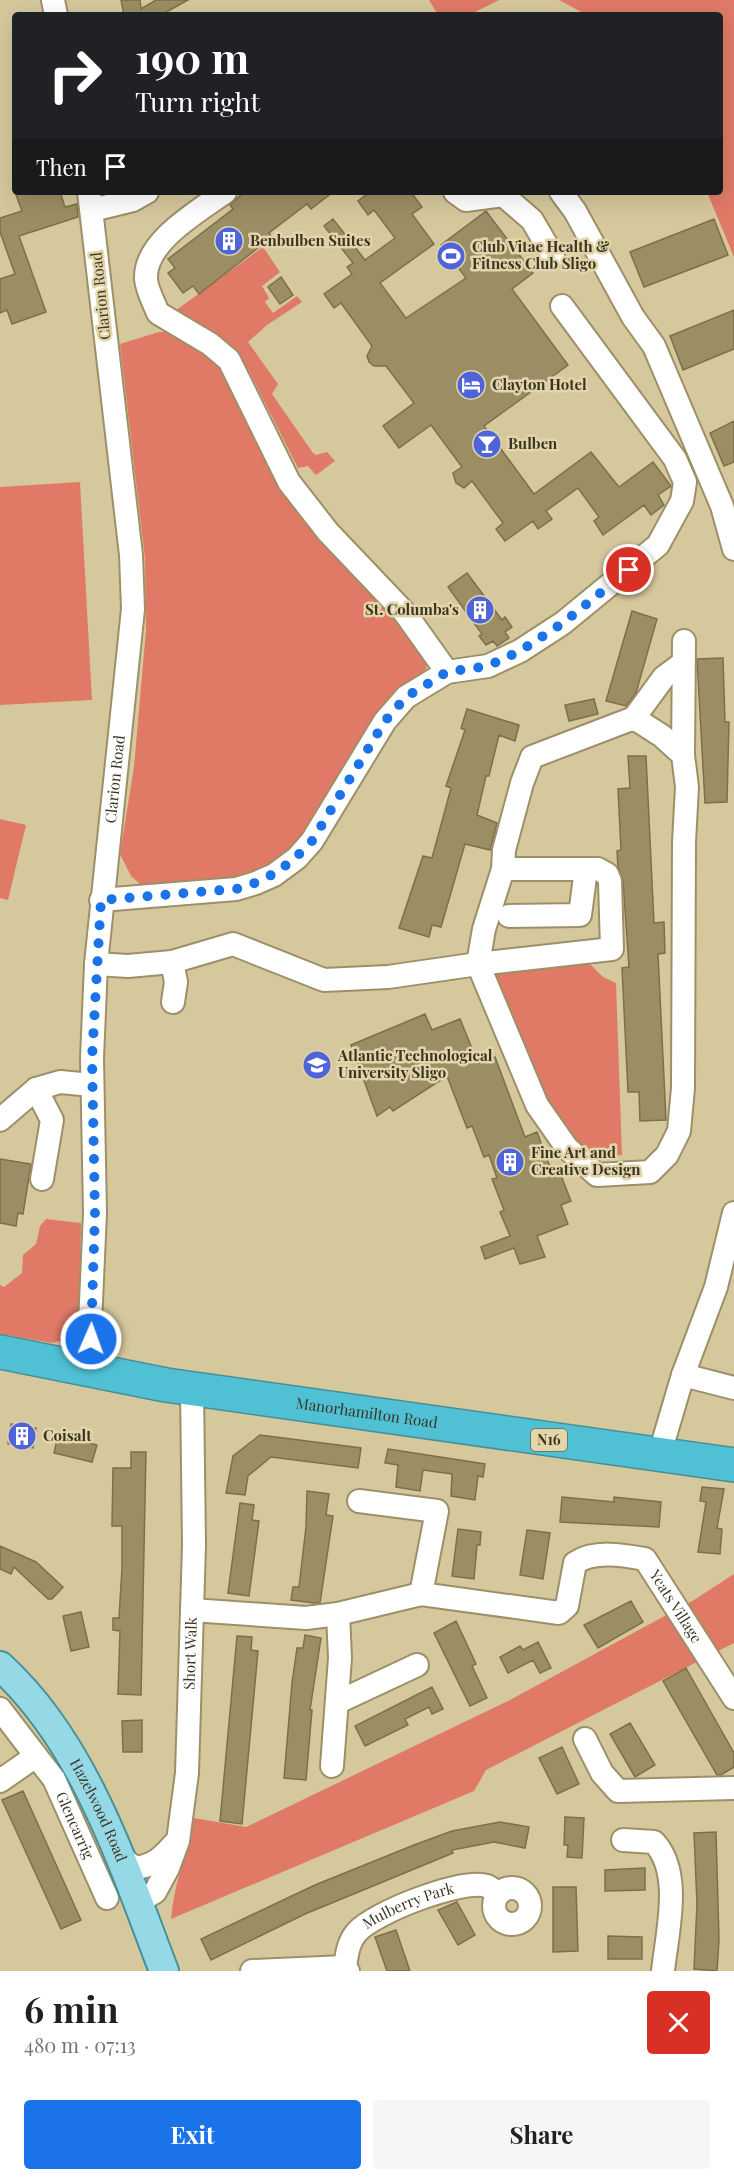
<!DOCTYPE html>
<html lang="en">
<head>
<meta charset="utf-8">
<style>
	body { margin:0; font-family:"Playfair Display",serif; background:#f6f6f6; color:#202124; height:100vh; display:flex; flex-direction:column; font-size:22px; white-space:nowrap }
	* { box-sizing:border-box; margin:0 }
	p { font-size:20px; color:#757577 }
	.icon { flex:none; width:33px; height:33px; fill:none; stroke:currentColor; stroke-width:2; stroke-linecap:round; stroke-linejoin:round }
	.map { position:relative; height:1971px; overflow:hidden }
	.drawer { display:flex; flex-direction:column; background:#fff; flex:1 }
	.drawer>* { flex:none }
	.guide { position:absolute; left:12px; top:12px; width:711px; height:183px; border-radius:6px; box-shadow:0 6px 24px #0002; background:#202124; color:#fff; overflow:hidden }
	.pin { position:absolute; display:grid; place-items:center; width:51px; height:51px; color:#fff; margin:-26px; border:3px solid #fff; border-radius:50%; box-shadow:0 2px 6px #0007 }
	.me { position:absolute; width:66px; margin:-33px; rotate:2deg; stroke-linejoin:round; filter:drop-shadow(0 0 4px #0008) }
	.turn { display:flex; align-items:center; gap:21px; height:126px; padding:0 24px; font-size:27px }
	.turn .icon { width:78px; height:78px; stroke-width:2.5 }
	.turn b { display:block; font-size:42px; line-height:51px }
	.then { display:flex; align-items:center; height:57px; padding:0 24px; background:#0003; gap:12px; font-size:22px }
	.round { display:grid; place-items:center; flex:none; width:63px; height:63px; border-radius:6px; background:#f6f6f6 }
	.overview { display:flex; align-items:center; justify-content:space-between; height:102px; padding:0 24px }
	h1 { font-size:36px; font-weight:700; line-height:45px }
	.primary-button { display:flex; gap:12px; margin-top:auto; padding:12px 24px }
	.primary-button a { flex:1; height:69px; border-radius:6px; background:#1a73e8; color:#fff; font-size:24px; font-weight:700; line-height:69px; text-align:center }
	.primary-button a+a { background:#f6f6f6; color:#202124 }
	.map>svg:first-child { display:block }
	.green { fill:#e07a67 }
	.building { fill:#9b8e65; stroke:#7d7049; stroke-width:1.5 }
	.lines { fill:none; stroke-linecap:round; stroke-linejoin:round }
	.minor-casing { stroke:#9d8f67; stroke-width:26 }
	.major-casing { stroke:#488f97; stroke-width:32 }
	.highway-casing { stroke:#488f97; stroke-width:36 }
	.minor { stroke:#fff; stroke-width:22 }
	.major { stroke:#96d9e6; stroke-width:28 }
	.highway { stroke:#50c0d5; stroke-width:33 }
	.route { stroke:#1a73e8; stroke-width:10; stroke-dasharray:0 18 }
	.labels { text-anchor:middle; stroke-width:5; stroke-linejoin:round; paint-order:stroke }
	.shield { fill:#e3d5aa; stroke:#6d644c; stroke-width:1.5 }
	.shield-label { font-size:14px; font-weight:bold; fill:#3a3423 }
	.poi-label { font-size:15px; font-weight:bold; fill:#3a3423; stroke:#e3d5aa; text-anchor:start }
	.street-label { font-size:15px; fill:#3a3423; stroke:#e3d5aa }
</style>
</head>
<body>
<div class="map">
<svg width="734" height="1971" viewBox="0 0 734 1971">
	<rect width="100%" height="100%" fill="#d6c89d"/>
	<!-- green -->
	<path class="green" d="M429,0h70l-30,15h-31z
		M559,0h175v257l-27,-65h13v-177h-133z
		M263,247l17,25 -18,14 7,12 -4,4 8,11 24,-17 5,6 -35,23 -19,17 30,42 -6,10 41,59 3,2 11,-3 8,9 -19,14 -8,-9 -10,2 -50,-99 -13,-19 -13,-11 -47,-28z
		M159,332h9l45,25 214,306 -1,6 -13,13 -124,170 -34,19 -31,8 -83,6 -10,-9 -11,-22 14,-87 12,-137 -1,-71 -25,-215z
		M80,482l12,218 -92,5v-218z
		M0,819l26,6 -18,75 -8,-2z
		M584,958l19,19 13,6 6,172 -26,2 -28,-15 -28,-45 -50,-126z
		M46,1219l35,4 -2,88 -2,15 -5,8 -8,6 -12,3 -52,-9v-49l4,2 18,-14 1,-18 13,-11 4,-18z
		M734,1574v69l-248,127 -12,21 -303,128c3,-34 15,-67 23,-101l52,9 264,-127 184,-100z"/>
	<!-- building -->
	<path class="building" d="M121,0h19l1,9 15,-9h32l-27,15h-37z
		M15,192h45l5,15 12,-3 1,13 -59,19 27,76 -34,12 -5,-14 -7,3v-34l15,-5 -15,-42v-14l22,-7z
		M244,192h89l-22,17 -4,-5 -38,29 3,4 -73,57 -6,-8 -10,7 -15,-20 7,-5 -7,-9 65,-50 -3,-4z
		M370,192h41l11,15 -10,7 22,30 -54,39 26,35 60,-40 -25,-33 45,-34 47,62 -21,16 56,76 -84,61 50,68 57,-42 28,35 34,-25 18,24 -13,9 6,10 -13,10 -7,-10 -41,30 -9,-14 5,-4 -21,-29 -32,23 6,8 -14,10 -5,-8 -28,20 -9,-12 7,-6 -31,-42 -8,7 -8,-5 -3,-10 9,-6 -31,-42 -32,23 -16,-22 31,-23 -28,-37h-12l-5,-4 -2,-6 5,-10 -31,-43 -7,5 -10,-14 28,-20 -5,-7 6,-4 -29,-37 9,-7 32,41 30,-22 -21,-28 -6,5 -10,-14z
		M714,219l14,36 -84,32 -14,-35z
		M281,277l12,18 -13,9 -12,-17z
		M734,310v39l-51,21 -13,-34z
		M734,421v41l-10,4 -14,-33z
		M467,573l35,47 3,-3 7,10 -7,5 4,6 -12,8 -4,-5 -7,4 -7,-9 3,-2 -34,-47z
		M632,611l25,8 -21,74 -10,13 -20,-5z
		M723,658l2,64h4l-2,80 -22,1 -8,-144z
		M594,699l4,15 -29,7 -4,-16z
		M467,709l52,16 -4,16 -16,-6 -10,41h-3l-9,39 20,8 -7,27 -25,-6 -24,83 -9,-2 -3,12 -30,-9 24,-72 9,2 19,-70 -5,-2 19,-56 -4,-2z
		M628,756h18l8,167 10,-1 1,31 -7,1 8,166 -26,1 -1,-29h-11l-6,-124 7,-1 -6,-86 -5,-14 -1,-16 4,-1 -3,-61 12,-1z
		M425,1014l7,16 28,-11 18,44 17,-6 30,80 12,-5 16,43 7,-2 11,28 -10,4 7,19 -31,12 8,21 -25,7 -6,-16 -29,11 -4,-12 29,-11 -10,-24 4,-2 -12,-31 5,-1 -8,-23 -5,2 -12,-31 -5,2 -20,-52 -54,35 -3,-4 -13,9 -26,-71z
		M0,1159l31,5 -8,50 -5,-1 -2,13 -16,-3z
		M11,1424l25,4 -3,20 -25,-4z
		M58,1435l39,10 -5,17 -38,-9z
		M260,1435l101,13 -3,20 -87,-11 -23,19 -3,19 -19,-2 7,-37z
		M388,1449l97,15 -2,13 -5,-1 -3,24 -24,-4 1,-22 -29,-4 -3,21 -24,-4 2,-22 -13,-2z
		M131,1452h15l-5,243 -23,-1 2,-63 -7,-1v-12h6l3,-50v-42h-10l1,-58h18z
		M702,1487l22,2 -7,39 5,1 -2,25 -22,-2 8,-50 -6,-1z
		M307,1491l22,3 -3,21 7,1 -13,87h-6l-23,-3 2,-13h6l7,-60z
		M562,1497l52,5v-5l47,5 -2,25 -99,-5z
		M240,1503l14,2 -2,15 7,1 -10,75 -21,-3z
		M458,1529l23,3 -1,13h-3l-3,34 -22,-3z
		M527,1530l23,3 -7,46 -23,-4z
		M0,1546l36,16 27,25 -11,12h-4l-34,-32 -3,7 -11,-5z
		M631,1601l12,21 -45,26 -14,-23z
		M81,1612l8,35 -18,4 -8,-35z
		M456,1621l20,43 -4,2 15,32 -17,8 -36,-73z
		M305,1635l16,3 -11,72h2l-6,70 -22,-2 8,-95 5,-35h6z
		M237,1636l15,1 -1,13 7,1 -16,173 -22,-3z
		M538,1642l13,26 -11,5 -7,-13 -25,13 -8,-16 20,-11 3,4z
		M686,1668l48,85v14l-13,8h-4l-54,-94z
		M432,1687l11,22 -11,5 -3,-7 -24,12 3,6 -43,21 -10,-20z
		M142,1720v32h-19l-1,-31z
		M630,1723l25,42 -20,12 -25,-43z
		M562,1747l17,37 -22,10 -18,-36z
		M23,1791l58,129 -20,9 -59,-129z
		M565,1817l19,1 -2,40 -15,-1 1,-12h-4z
		M500,1822l29,5 -4,21 -31,-6 -42,8 1,3 -148,61 -94,46 -10,-21 114,-54 99,-40 38,-14z
		M716,1832l3,107 -2,32 -23,-2 3,-65 -3,-71z
		M645,1868v22l-40,1v-21z
		M553,1887h23l2,64 -25,1z
		M457,1902l18,33 -17,10 -20,-35z
		M396,1930l14,41h-23l-12,-34z
		M608,1936l34,1v22h-34z"/>
	<g class="lines">
		<!-- minor casing -->
		<g class="minor-casing">
			<g id="minor">
				<path d="M53,0l3,15"/>
				<path d="M225,192c-26,19 -80,49 -79,86 0,10 8,25 12,35l52,31 19,16 60,122 39,50 77,81 42,59"/>
				<path d="M455,192l11,8 37,-5 29,25 21,36"/>
				<path d="M561,192l14,19 58,106 21,29 68,160 12,43"/>
				<path d="M92,210l41,-10 14,-8"/>
				<path d="M634,718l30,-41 19,-14"/>
				<path d="M683,755l1,-114"/>
				<path d="M101,900l135,-11 20,-6 18,-8 23,-17 15,-17 73,-120 21,-24 41,-25 41,-6 32,-15 43,-28 95,-78 24,-44 3,-19 -10,-23 -113,-153"/>
				<path d="M509,916l71,-1 6,-46"/>
				<path d="M172,962l4,20 -3,20"/>
				<path d="M96,964l32,2 44,-4 61,-18 91,36 64,-3 90,-13 59,141 30,43 30,27 53,-3 17,-17 12,-24 4,-43 1,-246 3,-55 -4,-32 -21,-19 -28,-18 -102,39 -10,26 -18,67 -1,19 -19,60 -6,35 134,-15 -2,-68 -3,-7 -9,-5h-95"/>
				<path d="M36,1089l16,31 -10,59"/>
				<path d="M0,1120l36,-31 24,-7 32,3"/>
				<path id="s1" d="M88,1369l7,-156 -3,-155 4,-94 37,-355 -2,-54 -42,-363"/>
				<path d="M683,1375l51,13"/>
				<path d="M659,1456l24,-81 33,-88 18,-74"/>
				<path d="M359,1501l78,10 -16,83"/>
				<path id="s2" d="M192,1610l114,8 32,-4 83,-20 138,19 8,-7 8,-43c19,-13 48,-8 70,-4l89,139"/>
				<path d="M338,1702l79,-37"/>
				<path d="M0,1709l36,47 -36,25"/>
				<path d="M585,1739l17,34 16,18 116,-3"/>
				<path id="s3" d="M36,1756l18,23 53,119"/>
				<path d="M332,1766l8,-108 -2,-44"/>
				<path d="M623,1840l31,2c29,31 13,90 9,129"/>
				<path d="M117,1854l18,14c18,-2 27,-10 39,-24"/>
				<circle cx="512" cy="1906" r="18"/>
				<path id="s4" d="M138,1902l17,-10 13,-24 10,-27 9,-68 7,-228 -2,-156"/>
				<path id="s5" d="M345,1967c2,-13 3,-25 12,-35 16,-19 105,-54 130,-46 4,2 8,5 12,7"/>
				<path d="M252,1971l93,-4 3,4"/>
			</g>
		</g>
		<!-- major casing -->
		<g class="major-casing">
			<g id="major">
				<path id="s6" d="M0,1666c85,77 124,201 164,305"/>
			</g>
		</g>
		<!-- highway casing -->
		<g class="highway-casing">
			<g id="highway">
				<path id="s7" d="M0,1352l166,33 568,80"/>
			</g>
		</g>
		<!-- minor -->
		<use href="#minor" class="minor"/>
		<!-- major -->
		<use href="#major" class="major"/>
		<!-- highway -->
		<use href="#highway" class="highway"/>
	</g>
	<g class="lines">
		<!-- route -->
		<path class="route" d="M91,1339l4,-126 -3,-155 9,-158 135,-11c32,-8 54,-24 76,-48l73,-120 21,-24 41,-25 41,-6 32,-15 43,-28 66,-53"/>
	</g>
	<!-- icons -->
	<defs>
		<g id="building-disc" transform="scale(1.5)"><circle r="9.5" fill="#5064d9" stroke="#e3d5aa"/><path d="M-4-6H4V6H1V3H-1V6H-4ZM-2.5-4.3h1.7v1.8h-1.7ZM.8-4.3h1.7v1.8H.8ZM-2.5-1h1.7V.8h-1.7ZM.8-1h1.7V.8H.8Z" fill="#fff"/></g>
		<g id="stadium-disc" transform="scale(1.5)"><circle r="9.5" fill="#5064d9" stroke="#e3d5aa"/><path d="M0-5a6.5 5 0 1 0 0 10a6.5 5 0 1 0 0-10ZM-3.5-1.8h7v3.6h-7Z" fill="#fff"/></g>
		<g id="hotel-disc" transform="scale(1.5)"><circle r="9.5" fill="#5064d9" stroke="#e3d5aa"/><path d="M-6-4.5h1.5V1H6V5H4.5V3h-9V5H-6ZM-4 0a1.8 1.8 0 1 1 3.6 0ZM.5 0V-2.5h3Q6-2.5 6 0Z" fill="#fff"/></g>
		<g id="bar-disc" transform="scale(1.5)"><circle r="9.5" fill="#5064d9" stroke="#e3d5aa"/><path d="M-6-5H6L.8 .8V4.5H3.5V6h-7V4.5H-.8V.8Z" fill="#fff"/></g>
		<g id="university-disc" transform="scale(1.5)"><circle r="9.5" fill="#5064d9" stroke="#e3d5aa"/><path d="M0-5L7-2L0 1L-7-2ZM-4 1L0 2.5L4 1V4Q0 6-4 4Z" fill="#fff"/></g>
	</defs>
	<g fill-rule="evenodd">
		<use href="#building-disc" x="229" y="241"/>
		<use href="#stadium-disc" x="451" y="256"/>
		<use href="#hotel-disc" x="471" y="385"/>
		<use href="#bar-disc" x="487" y="444"/>
		<use href="#building-disc" x="480" y="610"/>
		<use href="#university-disc" x="317" y="1065"/>
		<use href="#building-disc" x="510" y="1162"/>
		<use href="#building-disc" x="22" y="1436"/>
	</g>
	<g class="labels">
		<!-- shield labels -->
		<rect class="shield" x="531" y="1429" width="36" height="22" rx="4.5"/>
		<g class="shield-label">
			<text x="549" y="1445">N16</text>
		</g>
		<!-- poi labels -->
		<g class="poi-label">
			<text x="250" y="246">Benbulben Suites</text>
			<text x="472" y="252">Club Vitae Health &amp;<tspan x="472" dy="17">Fitness Club Sligo</tspan></text>
			<text x="492" y="390">Clayton Hotel</text>
			<text x="508" y="449">Bulben</text>
			<text x="459" y="615" text-anchor="end">St. Columba's</text>
			<text x="338" y="1061">Atlantic Technological<tspan x="338" dy="17">University Sligo</tspan></text>
			<text x="531" y="1158">Fine Art and<tspan x="531" dy="17">Creative Design</tspan></text>
			<text x="43" y="1441">Coisalt</text>
		</g>
		<!-- street labels -->
		<g class="street-label">
			<text transform="translate(101 296) rotate(-96)" y="5">Clarion Road</text>
			<text dy="5" stroke="none"><textPath href="#s1" startOffset="591">Clarion Road</textPath></text>
			<text dy="5" stroke="none"><textPath href="#s7" startOffset="372">Manorhamilton Road</textPath></text>
			<text dy="5" stroke="none"><textPath href="#s2" startOffset="554">Yeats Village</textPath></text>
			<text dy="5" stroke="none"><textPath href="#s4" startOffset="264">Short Walk</textPath></text>
			<text dy="5" stroke="none"><textPath href="#s6" startOffset="176">Hazelwood Road</textPath></text>
			<text dy="5" stroke="none"><textPath href="#s3" startOffset="80">Glencarrig</textPath></text>
			<text dy="5" stroke="none"><textPath href="#s5" startOffset="96">Mulberry Park</textPath></text>
		</g>
	</g>
</svg>
<div class="pin" style="left:629px;top:570px;background:#d93025"><svg class="icon" aria-label="arrive" viewBox="0 0 24 24"><path d="M6 21V4h12l-3 4 3 4H6"/></svg></div>
<svg class="me" style="left:91px;top:1339px" viewBox="-20 -20 40 40"><circle r="17" fill="#1a73e8" stroke="#fff" stroke-width="3"/><path d="M0-11L8 9 0 5-8 9z" fill="#fff"/></svg>
<div class="guide">
<div class="turn"><svg class="icon" aria-label="right" viewBox="0 0 24 24"><path d="M7 20v-9h11M14 6l5 5-5 5"/></svg><div><b>190 m</b>Turn right</div></div>
<div class="then">Then<svg class="icon" aria-label="arrive" viewBox="0 0 24 24"><path d="M6 21V4h12l-3 4 3 4H6"/></svg></div>
</div>
</div>
<section class="drawer">
<div class="overview"><div><h1>6 min</h1><p>480 m · 07:13</p></div><a class="round" style="background:#d93025;color:#fff"><svg class="icon" aria-label="close" viewBox="0 0 24 24"><path d="M6 6l12 12M18 6L6 18"/></svg></a></div>
<div class="primary-button"><a>Exit</a><a>Share</a></div>
</section>
</body>
</html>
